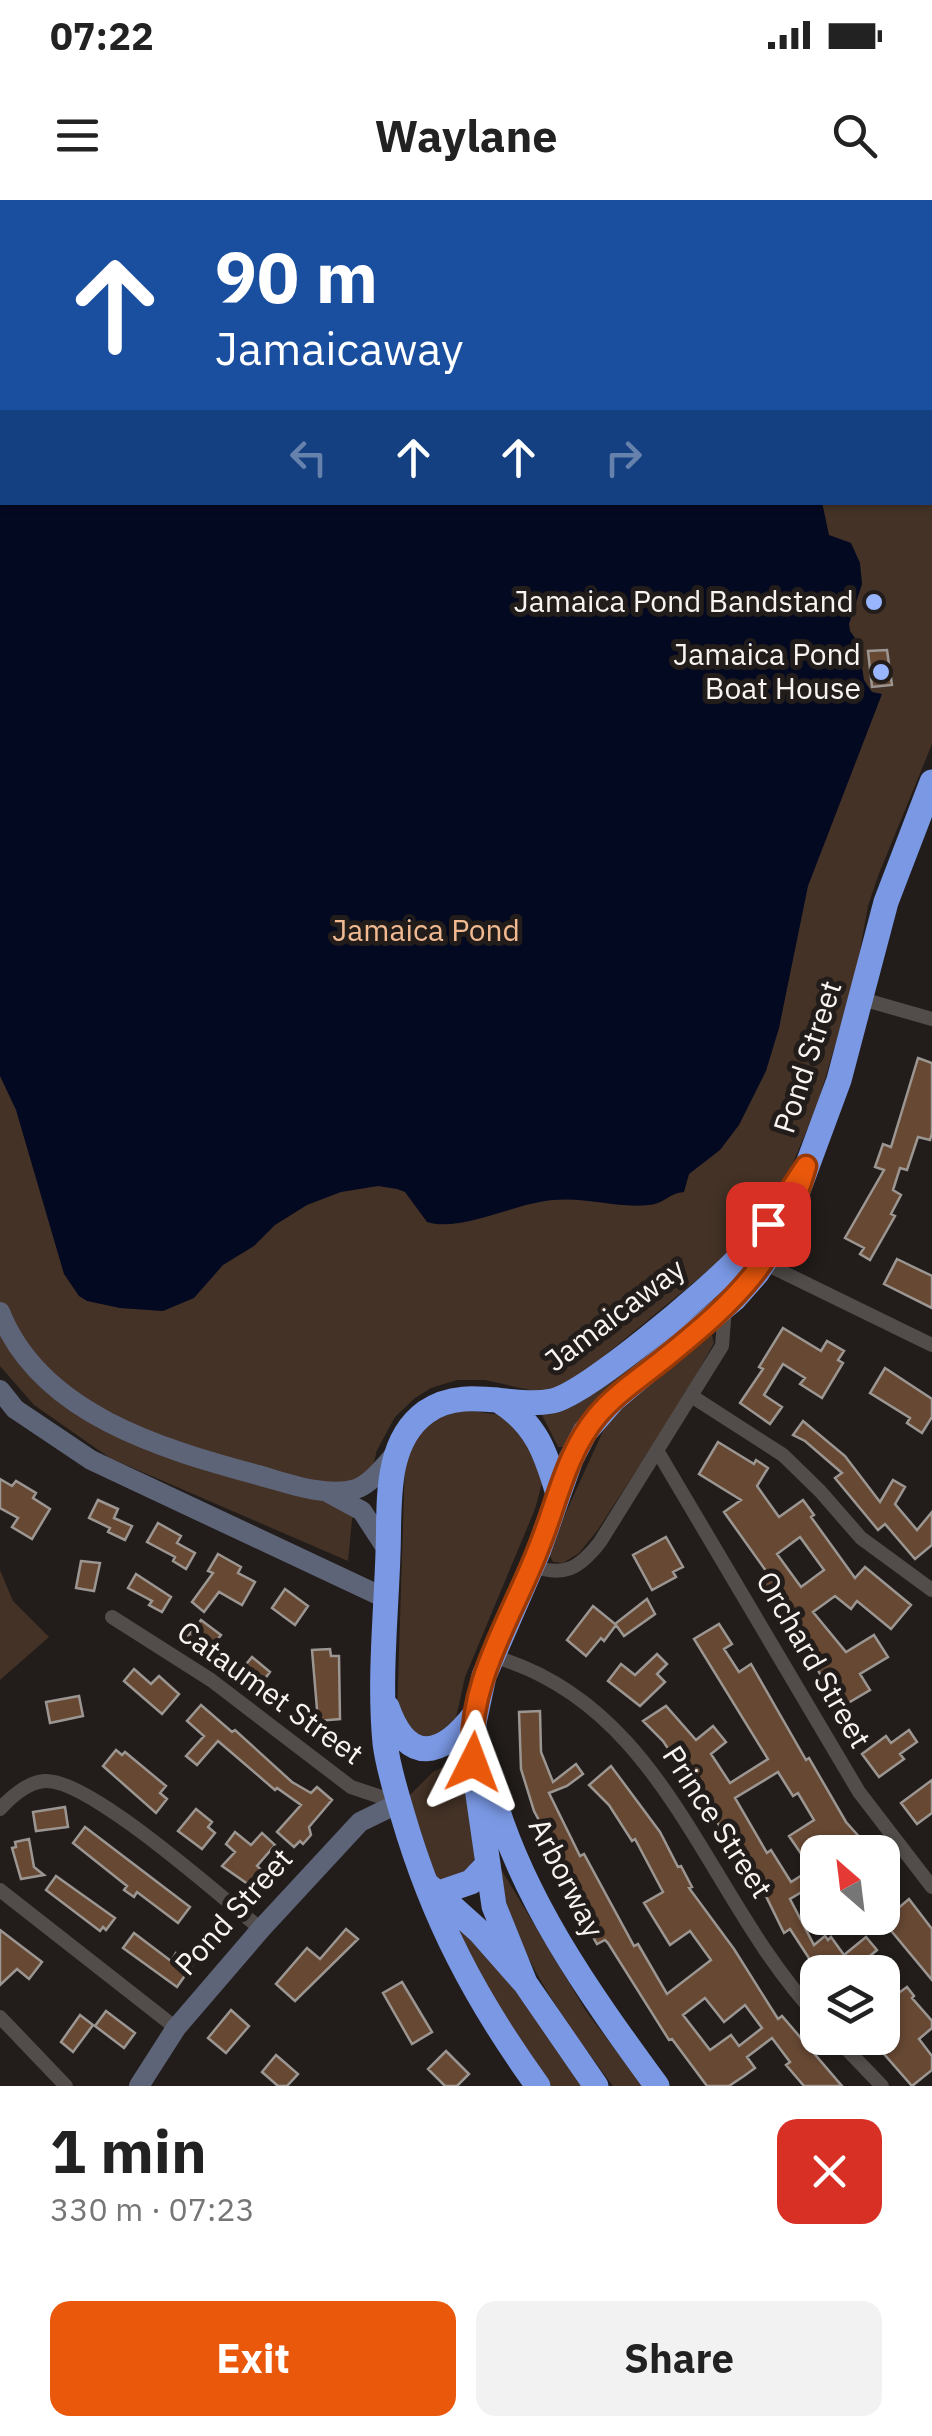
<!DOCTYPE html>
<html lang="en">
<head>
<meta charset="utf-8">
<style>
	body { margin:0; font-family:"IBM Plex Sans",sans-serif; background:#f2f2f2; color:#222; height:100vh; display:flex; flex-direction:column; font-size:38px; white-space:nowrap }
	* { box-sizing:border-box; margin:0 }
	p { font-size:32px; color:#767676 }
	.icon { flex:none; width:55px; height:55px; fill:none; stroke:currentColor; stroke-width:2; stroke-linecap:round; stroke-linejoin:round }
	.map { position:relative; height:1886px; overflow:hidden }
	.side { display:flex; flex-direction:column; background:#fff; flex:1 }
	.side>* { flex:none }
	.top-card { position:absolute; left:0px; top:0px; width:932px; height:305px; box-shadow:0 2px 8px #0004; background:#1a4fa0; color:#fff; overflow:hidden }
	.needle { width:65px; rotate:332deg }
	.controls { position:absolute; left:800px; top:1635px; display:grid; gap:20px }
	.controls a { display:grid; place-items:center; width:100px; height:100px; border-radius:20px; background:#fff; box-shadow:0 2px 8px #0004; font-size:50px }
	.pin { position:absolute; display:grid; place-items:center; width:85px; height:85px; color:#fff; margin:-42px; border-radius:20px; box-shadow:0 5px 15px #0006 }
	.me { position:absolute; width:110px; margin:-55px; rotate:3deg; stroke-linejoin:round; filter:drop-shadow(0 0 8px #0008) }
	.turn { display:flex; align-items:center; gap:35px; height:210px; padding:0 50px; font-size:45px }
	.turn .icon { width:130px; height:130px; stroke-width:2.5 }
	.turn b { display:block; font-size:70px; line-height:85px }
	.lanes { display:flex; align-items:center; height:95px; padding:0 50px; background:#0003; justify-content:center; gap:50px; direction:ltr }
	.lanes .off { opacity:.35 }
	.round { display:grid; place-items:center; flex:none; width:105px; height:105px; border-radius:20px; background:#f2f2f2 }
	.headline { display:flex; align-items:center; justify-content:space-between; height:170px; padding:0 50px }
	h1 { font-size:60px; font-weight:700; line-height:75px }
	.cta { display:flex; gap:20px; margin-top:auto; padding:20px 50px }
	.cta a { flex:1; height:115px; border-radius:20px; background:#ea580c; color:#fff; font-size:40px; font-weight:700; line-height:115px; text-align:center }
	.cta a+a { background:#f2f2f2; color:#222 }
	.status { display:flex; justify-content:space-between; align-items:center; height:70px; padding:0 50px; background:#fff; direction:ltr }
	.status svg { height:28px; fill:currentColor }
	header { display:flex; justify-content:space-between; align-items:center; height:130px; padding:0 50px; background:#fff; font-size:45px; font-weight:700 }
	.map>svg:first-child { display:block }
	.green { fill:#443226 }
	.water { fill:#030921 }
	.building { fill:#664833; stroke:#9c9692; stroke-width:2.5; fill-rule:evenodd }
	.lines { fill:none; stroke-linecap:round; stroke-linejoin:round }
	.street { stroke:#524d4a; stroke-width:14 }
	.secondary { stroke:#5e6478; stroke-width:20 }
	.highway { stroke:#7a98e4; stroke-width:25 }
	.route-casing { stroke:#983908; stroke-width:25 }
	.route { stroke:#ea580c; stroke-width:18 }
	.poi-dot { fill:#98b5fd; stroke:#221d1a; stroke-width:4 }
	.labels { text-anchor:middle; stroke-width:10; stroke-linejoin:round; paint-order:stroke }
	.poi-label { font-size:30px; fill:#f7f4f2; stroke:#221d1a; text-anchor:end }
	.park-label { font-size:30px; fill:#f1ba93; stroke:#221d1a }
	.street-label { font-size:30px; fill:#f7f4f2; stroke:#221d1a }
</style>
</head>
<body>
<div class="status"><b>07:22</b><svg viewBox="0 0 49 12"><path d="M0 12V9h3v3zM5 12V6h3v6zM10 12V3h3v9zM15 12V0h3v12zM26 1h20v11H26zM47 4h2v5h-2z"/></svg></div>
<header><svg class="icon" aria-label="menu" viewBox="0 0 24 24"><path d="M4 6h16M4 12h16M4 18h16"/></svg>Waylane<svg class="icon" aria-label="search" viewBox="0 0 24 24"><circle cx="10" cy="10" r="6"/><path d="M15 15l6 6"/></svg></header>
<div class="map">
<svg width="932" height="1886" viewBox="0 0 932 1886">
	<rect width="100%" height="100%" fill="#221d1a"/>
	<!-- green -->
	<path class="green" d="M0,0l802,2h-800v300h928v-46l2,5v283l-54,132 -10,30 -13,72 -38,128 -41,97 -55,57 -129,106 -35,22 -23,3 -49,-11h-28l-26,8 -16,10 -20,19 -18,33 -4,16 -12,14 -9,40 -4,41 -238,-103 -76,-53 -34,-39z
		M739,1074l2,4 -154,133 -24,36h-5l-17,-34 29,-5 14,-8z
		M712,1135l2,8 -32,57 -85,131 -18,22 -16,10 -10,-1 -5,-10 60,-132z
		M465,1210l36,5 24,18 17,50 -7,26 -70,168 -9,41 -11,16 -26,4 -22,-23 8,-253c16,-36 20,-42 60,-52z
		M0,1370l13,31 36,36 -49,43z
		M458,1560l7,1 10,97 -10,16 -21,8 -10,-7 -26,-78 25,-25z
		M501,1669l85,142 57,75h-30c-41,-54 -110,-148 -112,-217z
		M454,1724l6,1 48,52 73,109h-31l-49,-72z"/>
	<!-- water -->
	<path class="water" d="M0,0h699l1,2h-698v300h820l7,33 22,8 9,20 2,21 -13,40 1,7 8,11 6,38 8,12 10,2 -74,192 -29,142 -13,43 -27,54 -19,25 -31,24 -5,18c-15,1 -20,12 -35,13 -35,4 -69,-11 -109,-3 -31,5 -83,30 -113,20l-22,-30 -8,-3 -19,-3 -37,6 -34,13 -32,20 -21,21 -31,19 -29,33 -31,13 -43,-3 -33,-7 -8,-5 -15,-22 -48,-164 -16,-34z"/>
	<!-- building -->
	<path class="building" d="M887,450l5,35 -20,2 -4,-36z
		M918,858l14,5v70l-2,7 -12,-3 -11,33 -7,-2 -7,22 8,5 -10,19 4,2 -25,44 -10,-6 4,-6 -19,-10 39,-68 -9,-3 8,-23 8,3z
		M897,1059l35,17v32l-48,-24z
		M783,1128l38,23 6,-10 17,10 -6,9 5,3 -21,35 -22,-14 5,-6 -22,-14 -19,31 18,12 -12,17 -30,-21 23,-34 -4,-2z
		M885,1168l47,31v18l-10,16 -15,-10 3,-5 -40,-25z
		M803,1221l42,35 35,46 13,-22 12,7 -10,17 22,26 15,-18v33l-17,14 -30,-35 -7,6 -43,-52 7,-5 -37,-32 -12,-6z
		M718,1242l36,22 2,-4 12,8 -11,18 22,31 24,-17 11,15 -3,2 44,61 10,-11 46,38 -20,24 -34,-28 -6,8 -16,-13 -22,16 33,40 28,-17 14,22 -28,17 10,16 -32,19 -30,-58 -47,-66 10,-7 -47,-66 17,-12 -42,-26zM800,1337l24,33 -23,17 -24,-33z
		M0,1279l12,7 4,-5 20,12 -3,5 17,11 -18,30 -20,-12 6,-9 -18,-10z
		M98,1300l20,9 -4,9 18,8 -7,14 -17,-8 2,-4 -21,-10z
		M158,1323l23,13 -4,7 18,10 -9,16 -13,-8 2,-4 -28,-15z
		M666,1337l17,30 -10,5 3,5 -24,13 -19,-35z
		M218,1354l23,13 -3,6 17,9 -13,23 -23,-13 -15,20 -12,-10 21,-29 -5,-2z
		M81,1361l19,2 -6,28 -18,-3z
		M136,1374l35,23 -9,15 -13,-7 3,-4 -24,-13z
		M285,1389l23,17 -13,19 -23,-17z
		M647,1399l8,15 -31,22 -8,-11 -12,16 -3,-3 -15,18 -19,-16 26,-34 22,18z
		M201,1420l20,15 -13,17 -20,-16z
		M719,1424l13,20 -8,5 15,23 12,-8 55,96 3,-2 37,64 17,19 -15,11h-31l-11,9 -17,-25 25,-16 -16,-27 -5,3 -15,-24 -43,26 32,55 4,-3 20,32 16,-10 8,12 -25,15 24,46 11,-9 3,4 3,-3 13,18 22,-18 11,13 -26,22h-33l-28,-43 -6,4 -25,-51 -3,1 -19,-28 -59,-98 -3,2 -12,-18 -20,-20 23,-15 30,34 17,-14 13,16 -15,12 19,29 38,-24 -74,-120z
		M330,1449l1,7h8l1,63 -22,2 -6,-71z
		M657,1454l10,10 -10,10 8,8 -25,24 -32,-25 13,-17 14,11z
		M252,1457l18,15 -13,17 -19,-15z
		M134,1469l17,15 8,-8 20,18 -17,20 -38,-33z
		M79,1496l4,20 -33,7 -4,-21z
		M201,1505l31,27 3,-2 57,52 19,11 6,-6 15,13 -23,27 2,8 -8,9 -3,-3 -6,6 -17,-15 24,-27 -24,-17 -2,2 -57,-49 -21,24 -11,-9 18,-20 -17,-15z
		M540,1511l1,41 12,30 23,-18 7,10 -16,12 -18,7 31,63 4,-2 50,92 4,-2 29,50 44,-34 -21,-29 -20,14 -26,-42 19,-11 -28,-53 -3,2 -23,-36 -20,-20 22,-19 49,66 18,35 3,-1 11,21 -3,1 45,61 44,70 4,-3 60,70h-38l-18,-21 4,-3 -18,-24 -25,19 8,11 -11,8 -15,10h-22l-35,-47 -3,1 -61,-97 -3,-3 -8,4 -55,-99 8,-4 -16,-30 -13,-42 -2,-57zM705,1798l19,24 21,-17 17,23 -23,18 -8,-11 -21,15 -27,-35z
		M909,1530l8,12 -17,12 4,5 -25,18 -17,-23 24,-18 5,7z
		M116,1550l6,5 3,-3 41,34 -6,7 7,6 -11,14 -53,-47z
		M932,1580v33l-15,11 -16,-21z
		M65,1607l3,20 -32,4 -3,-19z
		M196,1609l16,13 -4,5 7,6 -13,16 -24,-18z
		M85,1627l105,80 -12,16 -41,-31 -3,5 -10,-7 3,-4 -54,-43z
		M235,1632l16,13 11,-12 13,12 -18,21 10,9 -12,14 -33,-23 13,-14 -9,-8z
		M29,1639l5,28 10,8 -23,4 -9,-31 4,-1 -1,-5z
		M56,1676l59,42 -9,12 -3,-3 -3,4 -54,-41z
		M909,1699l23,30v51l-49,-59z
		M346,1729l12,10 -63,62 -19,-17 31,-36 13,11z
		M0,1730l42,32 -13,17 -12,-10 -17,16z
		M134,1733l37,28 5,-8 17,11 -16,23 -54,-39z
		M402,1782l30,50 -20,12 -29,-51z
		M907,1787l7,9 -2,2 20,23v7l-13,11 13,17v14l-20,16 -42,-48h12v-33z
		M231,1810l18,16 -23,27 -18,-15z
		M106,1811l29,22 -11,15 -29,-22z
		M80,1815l13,10 -20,27 -12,-10z
		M446,1851l23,23 -12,12h-12l-17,-17z
		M276,1855l22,19 -11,12h-9l-16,-14z"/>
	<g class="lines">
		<!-- street -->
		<path class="street" d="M930,23h2
			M862,799l70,20
			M764,1063l168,82
			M693,1197l90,58 37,36 41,47 71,52
			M658,1252l201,340 73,95
			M532,1366c32,11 47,3 68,-24l122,-196 3,-38
			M112,1417l99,63 140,107 48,16
			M492,1456c175,49 213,242 326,361
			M0,1609c11,-12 28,-27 45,-28 44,-3 177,117 216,148
			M0,1690l176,138
			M0,1817l66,69
			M836,1838l46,48"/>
		<!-- secondary -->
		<path class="secondary" d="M0,1112c40,102 162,137 258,163 29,8 68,23 98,14 16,-6 29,-24 40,-36
			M0,1190l15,19 76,51 296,139
			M327,1292l35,19 26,40
			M139,1886l37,-58 85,-99 99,-107 39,-19"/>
		<!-- highway -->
		<path class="highway" d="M818,0l2,2
			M930,211l2,4
			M498,1200c38,23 48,53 60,94
			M387,1507c21,59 55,50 88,7
			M489,1581c29,113 100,212 168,305
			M430,1687l50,45 45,51 71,103
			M436,1694l35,-12 17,-18
			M525,1783l-31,-77 -21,-146 1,-37 10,-47 54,-124 33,-93 14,-27 28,-32 121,-101 23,-26 25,-39 57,-154 47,-178 46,-120
			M538,1886c-62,-86 -105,-167 -135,-270 -7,-24 -15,-48 -18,-73 -6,-62 1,-128 3,-190 2,-47 -5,-110 38,-141 39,-27 84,-3 126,-11 35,-7 157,-112 186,-142 18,-17 33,-38 47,-59"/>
	</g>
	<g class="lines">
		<!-- route casing -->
		<g class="route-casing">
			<path id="route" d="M473,1562c-8,-78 40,-146 66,-215 18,-44 27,-94 58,-131 19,-23 46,-40 69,-59 74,-60 113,-97 140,-191l-38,58"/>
		</g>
		<!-- route -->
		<use href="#route" class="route"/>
	</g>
	<!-- markers -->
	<g class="poi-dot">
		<circle cx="874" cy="402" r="10"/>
		<circle cx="881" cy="472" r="10"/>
	</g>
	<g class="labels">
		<!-- poi labels -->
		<g class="poi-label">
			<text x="854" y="412">Jamaica Pond Bandstand</text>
			<text x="861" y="465">Jamaica Pond<tspan x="861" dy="34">Boat House</tspan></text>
		</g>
		<!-- park labels -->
		<g class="park-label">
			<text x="426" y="741">Jamaica Pond</text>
		</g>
		<!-- street labels -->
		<g class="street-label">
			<text transform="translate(808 857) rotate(-72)" y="10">Pond Street</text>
			<text transform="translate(615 1115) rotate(-37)" y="10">Jamaicaway</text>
			<text transform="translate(813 1460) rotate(60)" y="10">Orchard Street</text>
			<text transform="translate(270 1493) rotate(36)" y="10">Cataumet Street</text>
			<text transform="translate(717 1622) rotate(57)" y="10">Prince Street</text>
			<text transform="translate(566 1678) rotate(63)" y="10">Arborway</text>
			<text transform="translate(234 1712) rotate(-48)" y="10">Pond Street</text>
		</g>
	</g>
</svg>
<div class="controls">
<a><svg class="needle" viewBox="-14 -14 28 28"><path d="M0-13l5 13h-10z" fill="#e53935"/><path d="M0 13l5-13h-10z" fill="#767676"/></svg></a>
<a><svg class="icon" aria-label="layers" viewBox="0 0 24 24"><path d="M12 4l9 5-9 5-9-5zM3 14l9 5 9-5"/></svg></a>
</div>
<div class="pin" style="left:768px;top:1024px;background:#d93025"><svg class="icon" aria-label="arrive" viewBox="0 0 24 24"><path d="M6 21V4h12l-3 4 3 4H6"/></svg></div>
<svg class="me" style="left:473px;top:1562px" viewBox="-20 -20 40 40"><path d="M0-17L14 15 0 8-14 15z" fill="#ea580c" stroke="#fff" stroke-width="4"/></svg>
<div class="top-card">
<div class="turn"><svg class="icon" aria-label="ahead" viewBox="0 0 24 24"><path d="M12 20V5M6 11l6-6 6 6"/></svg><div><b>90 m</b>Jamaicaway</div></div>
<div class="lanes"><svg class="icon off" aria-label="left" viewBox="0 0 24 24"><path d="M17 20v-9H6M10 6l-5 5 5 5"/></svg><svg class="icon" aria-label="ahead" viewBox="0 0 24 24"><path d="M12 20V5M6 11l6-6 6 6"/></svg><svg class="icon" aria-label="ahead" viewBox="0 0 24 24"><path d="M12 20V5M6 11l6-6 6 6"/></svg><svg class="icon off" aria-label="right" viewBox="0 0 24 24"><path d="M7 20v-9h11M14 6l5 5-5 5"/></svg></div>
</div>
</div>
<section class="side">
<div class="headline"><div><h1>1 min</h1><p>330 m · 07:23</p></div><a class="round" style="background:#d93025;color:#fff"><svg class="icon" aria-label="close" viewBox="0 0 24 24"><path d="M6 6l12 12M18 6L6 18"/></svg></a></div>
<div class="cta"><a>Exit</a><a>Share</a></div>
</section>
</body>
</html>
